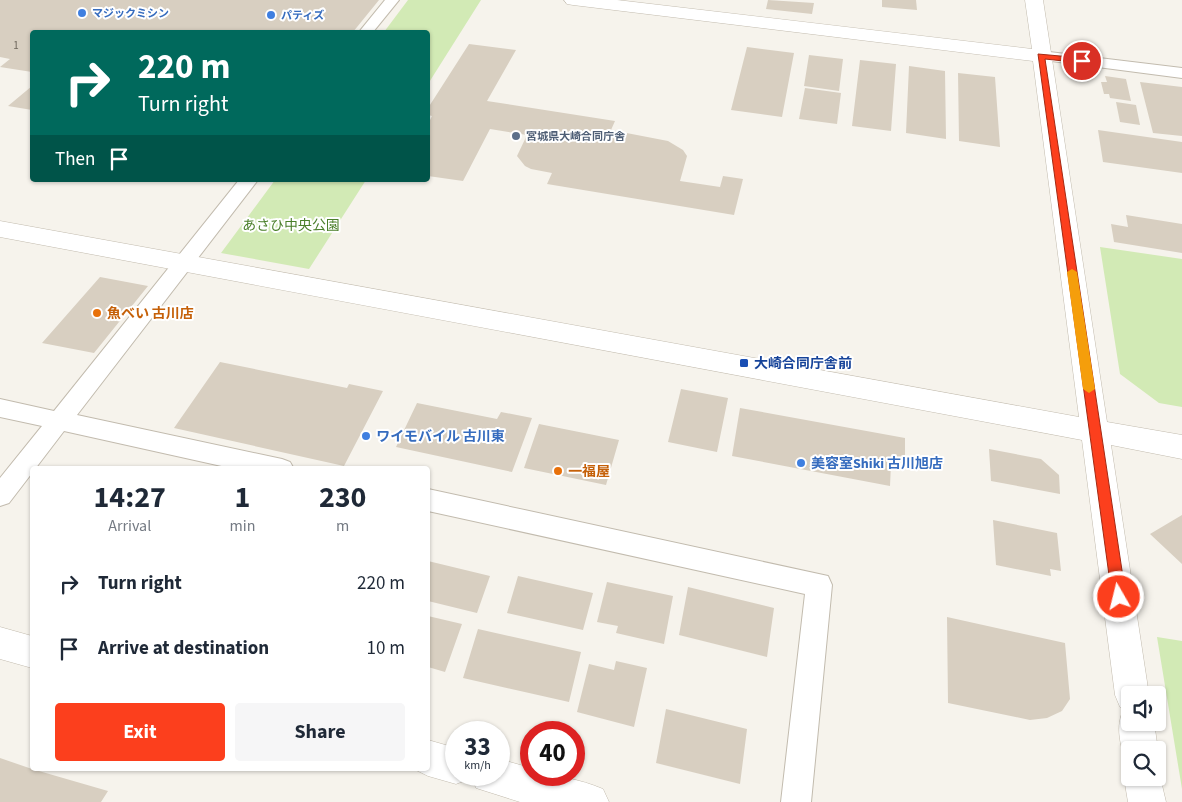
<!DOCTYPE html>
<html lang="en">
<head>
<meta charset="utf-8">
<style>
	body { margin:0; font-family:"Source Sans 3","Noto Sans JP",sans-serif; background:#f6f6f7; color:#1f2937; height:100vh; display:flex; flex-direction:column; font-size:19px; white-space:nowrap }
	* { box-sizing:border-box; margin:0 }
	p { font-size:16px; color:#747a83 }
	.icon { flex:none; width:28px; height:28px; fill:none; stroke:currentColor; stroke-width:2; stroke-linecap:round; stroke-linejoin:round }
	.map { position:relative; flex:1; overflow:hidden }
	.drawer { position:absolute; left:30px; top:466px; width:400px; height:305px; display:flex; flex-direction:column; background:#fff; border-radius:5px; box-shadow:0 1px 4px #0004 }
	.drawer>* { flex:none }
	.top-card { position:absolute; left:30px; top:30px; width:400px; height:152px; border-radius:5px; box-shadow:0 1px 4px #0004; background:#00695c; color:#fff; overflow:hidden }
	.fabs { position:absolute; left:1121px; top:686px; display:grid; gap:10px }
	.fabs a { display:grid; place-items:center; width:45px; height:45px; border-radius:5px; background:#fff; box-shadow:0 1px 4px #0004; font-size:25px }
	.speed { position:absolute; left:445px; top:721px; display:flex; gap:10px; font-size:25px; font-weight:700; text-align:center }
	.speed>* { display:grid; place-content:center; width:65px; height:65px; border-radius:50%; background:#fff; box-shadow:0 1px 4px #0004; line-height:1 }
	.speed small { font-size:12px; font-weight:400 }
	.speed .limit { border:8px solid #d22; background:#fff; color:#111 }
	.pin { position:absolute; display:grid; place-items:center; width:42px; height:42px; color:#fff; margin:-21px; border:2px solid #fff; border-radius:50%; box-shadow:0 1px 5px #0007 }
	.me { position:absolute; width:55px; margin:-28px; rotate:352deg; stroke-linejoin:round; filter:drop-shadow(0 0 4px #0008) }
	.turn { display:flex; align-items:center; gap:18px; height:105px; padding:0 25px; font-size:22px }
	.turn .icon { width:65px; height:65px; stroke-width:2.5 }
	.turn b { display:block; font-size:35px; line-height:42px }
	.then { display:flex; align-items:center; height:48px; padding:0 25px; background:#0003; gap:10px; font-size:19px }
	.eta { display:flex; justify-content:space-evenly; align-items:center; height:85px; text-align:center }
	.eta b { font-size:30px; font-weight:700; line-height:35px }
	.action { display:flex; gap:10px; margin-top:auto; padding:10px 25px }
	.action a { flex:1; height:58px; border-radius:5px; background:#fc3f1d; color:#fff; font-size:20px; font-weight:700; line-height:58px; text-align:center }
	.action a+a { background:#f6f6f7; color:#1f2937 }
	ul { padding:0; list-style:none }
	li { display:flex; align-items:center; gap:15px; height:65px; padding:0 25px }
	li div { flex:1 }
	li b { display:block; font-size:19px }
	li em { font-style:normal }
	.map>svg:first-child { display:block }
	.green { fill:#d2eab5 }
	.building { fill:#d8cfc1 }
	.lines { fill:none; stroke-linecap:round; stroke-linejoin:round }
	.minor-casing { stroke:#c2bbae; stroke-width:2 }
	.tertiary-casing { stroke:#c2bbae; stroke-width:1 }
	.minor { fill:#fff; fill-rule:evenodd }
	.tertiary { fill:#fff; fill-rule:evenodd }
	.route { fill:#fc3f1d; stroke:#a42913 }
	.slow { fill:#f59e0b }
	.shop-dot { fill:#3f7fe0; stroke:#fff; stroke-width:2 }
	.service-dot { fill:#5c6f8a; stroke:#fff; stroke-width:2 }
	.food-dot { fill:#e8710a; stroke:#fff; stroke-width:2 }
	.transit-dot { fill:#1a4fb4; stroke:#fff; stroke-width:2 }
	.labels { text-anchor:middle; stroke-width:4; stroke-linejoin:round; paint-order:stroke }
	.far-shop-label { font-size:11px; font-weight:bold; fill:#366cbe; stroke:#fff; text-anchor:start }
	.number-label { font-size:11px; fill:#6e675b }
	.far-service-label { font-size:11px; font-weight:bold; fill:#4e5e75; stroke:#fff; text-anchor:start }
	.park-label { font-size:14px; fill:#4a7f2a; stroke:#fff }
	.food-label { font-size:14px; font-weight:bold; fill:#c56008; stroke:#fff; text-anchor:start }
	.transit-label { font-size:14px; font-weight:bold; fill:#164399; stroke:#fff; text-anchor:start }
	.shop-label { font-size:14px; font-weight:bold; fill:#366cbe; stroke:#fff; text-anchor:start }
</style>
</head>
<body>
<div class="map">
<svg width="1182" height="802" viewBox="0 0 1182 802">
	<rect width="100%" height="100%" fill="#f6f3ec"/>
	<!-- green -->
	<path class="green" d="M408,0h73l-53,84v-52h-44z
		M275,180h91l-57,89 -88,-16z
		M1100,247l82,12v148l-23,-4 -39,-29z
		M1157,637l25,4v148z"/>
	<!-- building -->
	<path class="building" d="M0,0h379l-26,32h-321v40l-32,-5 10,-8 -10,-2z
		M768,0l46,3 -2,11 -46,-5z
		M882,0h34l1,10 -35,-3z
		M469,44l47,6 -29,51 128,20 -4,9 57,11 15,9 4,6 -7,25 40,6 3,-11 20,3 -9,36 -187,-31 5,-11 -21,-4 -6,-3 -8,-10 10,-21 -37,-6 -27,52 -35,-5v-52l4,-8 -4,-1v-7z
		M747,47l47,6 -12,64 -51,-7z
		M809,55l34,4 -4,32 -35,-5z
		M860,60l36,4 -5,67 -39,-5z
		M909,66l36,5 1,68 -40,-6z
		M958,73l37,4 5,70 -41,-6z
		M1105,76l21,3 5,22 -21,-3 -1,-4h-5l-3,-12h6z
		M1140,82l42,5v49l-29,-3z
		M32,86v24l-24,-4z
		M805,88l36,5 -4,31 -38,-5z
		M1116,102l20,3 4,20 -20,-3z
		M1098,130l84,12v31l-79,-11z
		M1126,215l56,9v29l-68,-11 -3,-18 17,3z
		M100,277l48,9 -54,67 -52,-10z
		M220,362l127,26 2,-4 34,7 -39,75 -170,-38z
		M681,389l47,9 -11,54 -49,-10z
		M417,403l80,16 4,-7 31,6 -20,54 -116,-25z
		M740,408l165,30v29l-14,-3 -1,22 -158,-30z
		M539,424l80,16 -13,45 -82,-17z
		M989,449l52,10 18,16 1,19 -69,-13z
		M1182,515v49l-32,-30z
		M993,520l64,13 4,38 -11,-2 1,7 -55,-11z
		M428,561l62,15 -13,37 -49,-12z
		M518,576l75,17 -10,37 -76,-17z
		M607,582l66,14 -9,48 -48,-11 2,-7 -21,-4z
		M688,587l86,21 -7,49 -88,-22z
		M428,616l34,8 -17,48 -17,-5z
		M947,617l118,26 5,56 -8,12 -15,7 -17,2 -82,-17z
		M478,629l103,23 -12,50 -106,-24z
		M616,661l31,7 -13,59 -57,-15 12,-48 25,6z
		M666,709l81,20 -7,55 -84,-21z
		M0,758l32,11 76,22 -7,11h-101z"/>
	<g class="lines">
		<!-- minor casing -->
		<g class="minor-casing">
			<path id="minor" d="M385,0h14l-26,32h-14z
				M1041,51l141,17v10l-146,-19 -3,-3 3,-3z
				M239,180h19l-181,235 205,44 8,3 4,7h-59l-171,-38 -29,38h-3v4l-23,30 -9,3v-28l42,-52 -42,-9v-18l54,12z
				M428,489l400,87 4,9 -21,217h-30l24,-208 -377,-83z"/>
		</g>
		<!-- tertiary casing -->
		<g class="tertiary-casing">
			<path id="tertiary" d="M564,0h53l415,49 -7,-49h18l64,422 75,13v24l-71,-14 38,250h-19v27h24l4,28v2l-28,-2v14l-3,-1c-7,-17 -12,-37 -3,-54l-4,-2 -5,-12 -33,-255 -1082,-203v-16l1079,196 -46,-356 -460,-56 -6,-1z
				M0,627l32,9v32l-32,-9z
				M428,740l28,8v27h43v-16l32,9v7c26,0 48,4 72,14l6,13h-89l-44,-14 -5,-13 -2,4 -13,5 -28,-8 -14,-7h14z
				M1130,765v13h28v-10l8,34h-38l-4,-24z"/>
		</g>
		<!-- minor -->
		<use href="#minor" class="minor"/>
		<!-- tertiary -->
		<use href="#tertiary" class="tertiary"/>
	</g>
	<!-- route -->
	<path class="route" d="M1038,54l44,4 4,3 -4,2 -37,-4 81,538 -2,5 -5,1 -5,-1 -2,-5z"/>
	<!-- slow -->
	<path class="slow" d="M1072,269l5,3 18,117 -6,4 -6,-4 -16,-117z"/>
	<!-- markers -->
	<g class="shop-dot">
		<circle cx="82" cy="13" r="5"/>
		<circle cx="271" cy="15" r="5"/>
		<circle cx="366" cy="436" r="5"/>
		<circle cx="801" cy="463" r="5"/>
	</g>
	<circle class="service-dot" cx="516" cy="136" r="5"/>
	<g class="food-dot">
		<circle cx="97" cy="313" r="5"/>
		<circle cx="558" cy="471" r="5"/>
	</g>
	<rect class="transit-dot" x="739" y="358" width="10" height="10" rx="2.5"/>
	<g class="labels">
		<!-- far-shop labels -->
		<g class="far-shop-label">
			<text x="92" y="17">マジックミシン</text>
			<text x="281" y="19">パティズ</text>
		</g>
		<!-- number labels -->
		<g class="number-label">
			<text x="16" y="49">1</text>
		</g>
		<!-- far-service labels -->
		<g class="far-service-label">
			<text x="526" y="140">宮城県大崎合同庁舎</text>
		</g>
		<!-- park labels -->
		<g class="park-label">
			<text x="291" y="230">あさひ中央公園</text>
		</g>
		<!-- food labels -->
		<g class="food-label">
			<text x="107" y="318">魚べい 古川店</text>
			<text x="568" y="476">一福屋</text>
		</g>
		<!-- transit labels -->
		<g class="transit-label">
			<text x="754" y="368">大崎合同庁舎前</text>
		</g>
		<!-- shop labels -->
		<g class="shop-label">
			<text x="376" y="441">ワイモバイル 古川東</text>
			<text x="811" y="468">美容室Shiki 古川旭店</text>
		</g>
	</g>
</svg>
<div class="fabs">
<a><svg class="icon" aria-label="sound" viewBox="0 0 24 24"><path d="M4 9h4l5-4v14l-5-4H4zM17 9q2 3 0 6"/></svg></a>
<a><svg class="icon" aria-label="search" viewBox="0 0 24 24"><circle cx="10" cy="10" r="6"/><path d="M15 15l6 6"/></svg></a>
</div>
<div class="speed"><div>33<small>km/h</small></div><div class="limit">40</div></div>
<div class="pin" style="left:1082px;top:61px;background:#d93025"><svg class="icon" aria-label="arrive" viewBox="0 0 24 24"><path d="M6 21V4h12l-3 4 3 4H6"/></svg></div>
<svg class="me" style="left:1119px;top:597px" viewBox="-20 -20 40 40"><circle r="17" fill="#fc3f1d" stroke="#fff" stroke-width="3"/><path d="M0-11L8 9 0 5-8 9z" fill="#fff"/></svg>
<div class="top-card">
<div class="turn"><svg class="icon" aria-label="right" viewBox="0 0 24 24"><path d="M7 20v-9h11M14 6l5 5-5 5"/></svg><div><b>220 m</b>Turn right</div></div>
<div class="then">Then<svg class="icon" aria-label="arrive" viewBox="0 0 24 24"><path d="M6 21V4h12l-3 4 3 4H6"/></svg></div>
</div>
<section class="drawer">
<div class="eta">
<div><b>14:27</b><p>Arrival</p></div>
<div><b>1</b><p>min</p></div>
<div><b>230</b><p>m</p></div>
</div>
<ul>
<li><svg class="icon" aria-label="right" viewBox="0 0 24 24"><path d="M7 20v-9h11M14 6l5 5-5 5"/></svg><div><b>Turn right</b></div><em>220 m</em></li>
<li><svg class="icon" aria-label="arrive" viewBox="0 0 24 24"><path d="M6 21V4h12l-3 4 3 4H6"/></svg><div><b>Arrive at destination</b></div><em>10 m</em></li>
</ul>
<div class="action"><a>Exit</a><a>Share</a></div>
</section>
</div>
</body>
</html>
